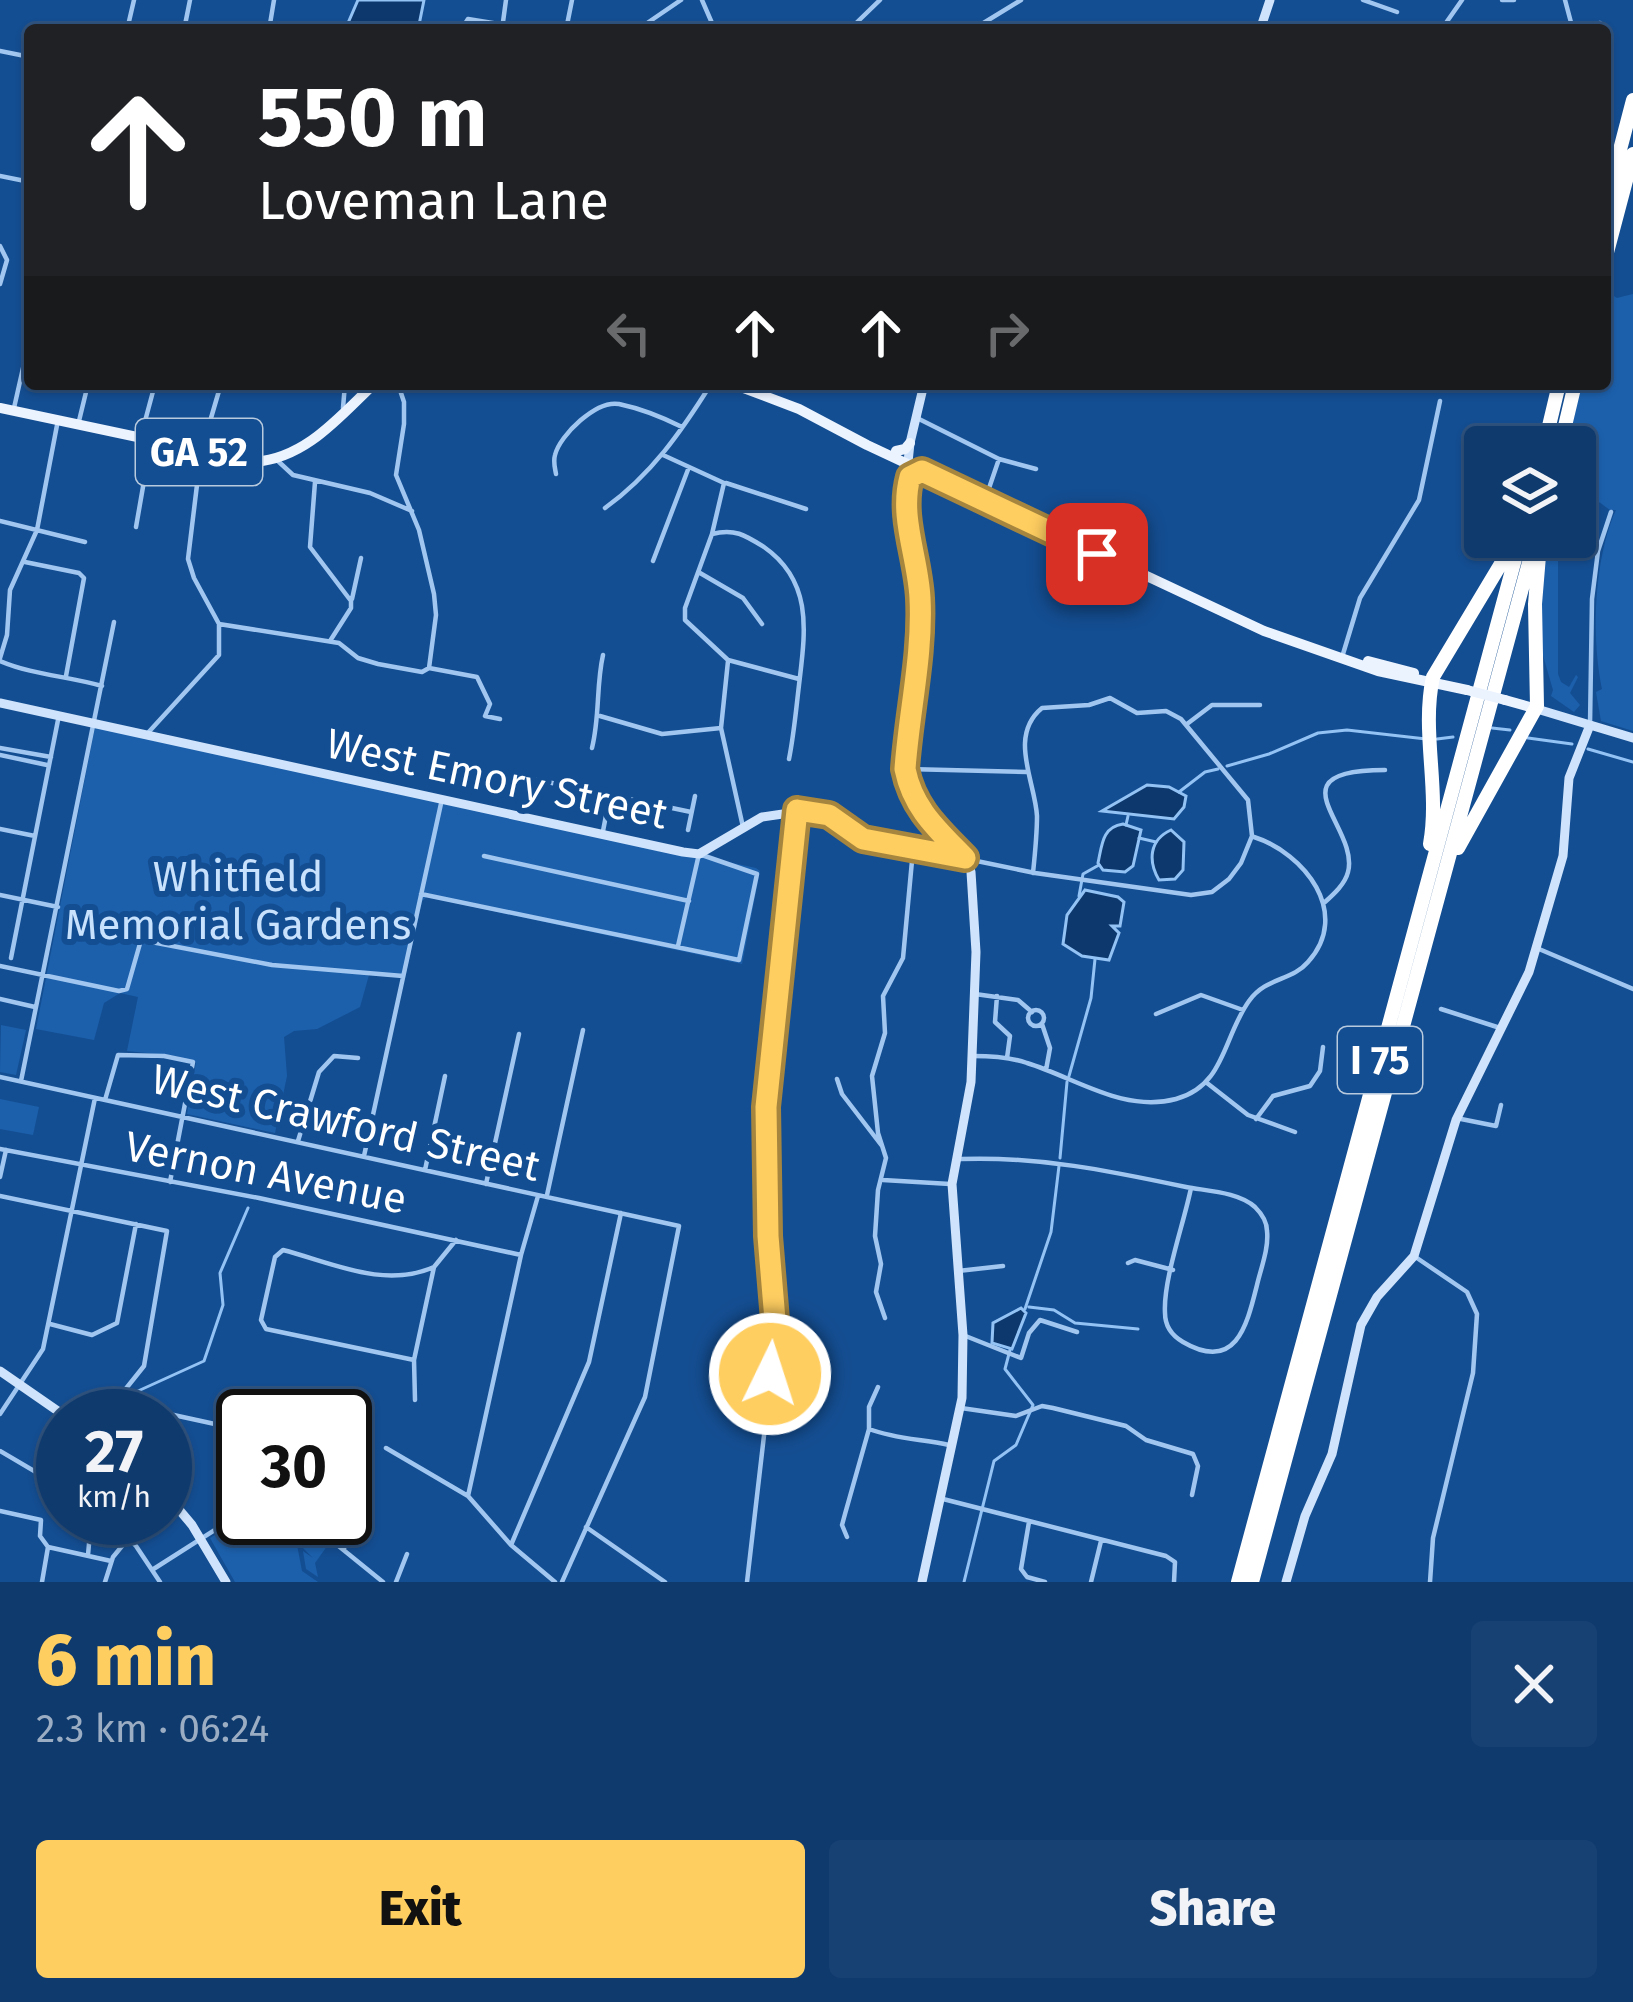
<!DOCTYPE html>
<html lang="en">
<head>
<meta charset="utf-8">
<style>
	body { margin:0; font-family:"Fira Sans",sans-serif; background:#184173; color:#f1f3f6; height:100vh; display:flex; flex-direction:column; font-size:45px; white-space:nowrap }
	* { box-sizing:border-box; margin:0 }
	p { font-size:39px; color:#9badc2 }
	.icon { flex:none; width:66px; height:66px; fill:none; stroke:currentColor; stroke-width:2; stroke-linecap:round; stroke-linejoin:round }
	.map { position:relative; height:1582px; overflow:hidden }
	.drawer { display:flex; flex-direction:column; background:#0f3a6e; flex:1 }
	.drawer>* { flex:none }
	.top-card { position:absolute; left:24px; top:24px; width:1587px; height:366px; border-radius:12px; box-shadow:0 3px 9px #0004,0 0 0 3px #2f5481; background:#202124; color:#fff; overflow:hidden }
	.buttons { position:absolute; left:1464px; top:426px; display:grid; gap:24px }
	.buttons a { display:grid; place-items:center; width:132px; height:132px; border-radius:12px; background:#0f3a6e; box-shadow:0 3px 9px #0004,0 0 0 3px #2f5481; font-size:60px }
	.speed { position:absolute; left:36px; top:1389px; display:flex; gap:24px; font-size:60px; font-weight:700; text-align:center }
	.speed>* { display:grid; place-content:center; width:156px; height:156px; border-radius:50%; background:#0f3a6e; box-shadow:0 3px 9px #0004,0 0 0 3px #2f5481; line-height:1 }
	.speed small { font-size:30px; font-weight:400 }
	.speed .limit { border:6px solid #111; border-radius:18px; background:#fff; color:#111 }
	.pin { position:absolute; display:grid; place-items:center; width:102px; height:102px; color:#fff; margin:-51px; border-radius:24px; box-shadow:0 6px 18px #0006 }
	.me { position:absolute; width:132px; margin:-66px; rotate:4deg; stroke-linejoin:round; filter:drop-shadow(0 0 9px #0008) }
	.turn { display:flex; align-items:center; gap:42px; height:252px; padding:0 36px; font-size:54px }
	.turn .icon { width:156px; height:156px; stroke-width:2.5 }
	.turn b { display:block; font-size:84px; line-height:102px }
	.lanes { display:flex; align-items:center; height:114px; padding:0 36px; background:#0003; justify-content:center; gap:60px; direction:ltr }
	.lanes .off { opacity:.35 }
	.round { display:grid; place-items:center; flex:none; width:126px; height:126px; border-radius:12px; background:#184173 }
	.overview { display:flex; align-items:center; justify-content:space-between; height:204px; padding:0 36px }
	h1 { font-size:72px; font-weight:800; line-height:90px; color:#ffce61 }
	.button { display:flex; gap:24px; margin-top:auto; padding:24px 36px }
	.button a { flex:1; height:138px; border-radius:12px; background:#ffce61; color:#111; font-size:48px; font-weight:800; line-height:138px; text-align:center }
	.button a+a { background:#184173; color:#f1f3f6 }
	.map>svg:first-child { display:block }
	.green { fill:#1c60ac }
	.water { fill:#0c386e; stroke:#93c2f5; stroke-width:3 }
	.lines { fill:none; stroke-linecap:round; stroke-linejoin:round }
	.stream { stroke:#93c2f5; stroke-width:3 }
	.street { stroke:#a1c7f1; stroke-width:4.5 }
	.secondary { stroke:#cfe4fc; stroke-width:9 }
	.primary { stroke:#ebf3ff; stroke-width:10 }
	.highway { stroke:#fff; stroke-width:14 }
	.primary-bridge { stroke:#ebf3ff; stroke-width:10 }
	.route-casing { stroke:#a6863f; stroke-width:30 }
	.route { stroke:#ffce61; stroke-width:21 }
	.labels { text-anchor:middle; stroke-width:12; stroke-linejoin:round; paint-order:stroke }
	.shield { fill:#144e92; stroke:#b8cade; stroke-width:3 }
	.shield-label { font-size:39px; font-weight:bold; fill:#fff }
	.street-label { font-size:42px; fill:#fff; stroke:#144e92 }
	.park-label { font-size:42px; fill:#c8e1fc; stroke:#144e92 }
</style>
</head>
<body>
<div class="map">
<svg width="1633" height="1582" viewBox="0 0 1633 1582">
	<rect width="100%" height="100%" fill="#144e92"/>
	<!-- green -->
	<path class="green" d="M1606,291l11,7 16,-4v437l-32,-10 -5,-29 6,-3c-11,-51 -8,-131 14,-179h-6l-29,-21 -6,5v-47h-8l15,-63h23z
		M1545,537h13v137l3,8 8,5 7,-12 2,2 -8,16 10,12 -6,7 -23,-16 2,-6 -13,-45 -1,-81z
		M95,727l661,141 4,3 -18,93 -315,-67 -5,4 -17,77 -36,-3 -9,32 -43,22 -23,2 -10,6 3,39 -12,57 -88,-19 9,-52 -20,-6 -49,-5 11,-54 -18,-4 -16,10 -10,37 -58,-11z
		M1,1025l25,5 -10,45 -16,-3z
		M0,1099l39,8 -6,28 -33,-6z
		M243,1517l51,1 36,24 -15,21 3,14 -12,-8 -3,-18 10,7 -11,-11 -5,-19 -35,4 1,3 31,-6 8,42 16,11h-83l-25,-44z"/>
	<!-- water -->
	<path class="water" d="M358,0h66l-6,30h-73z
		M1147,785l22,2 17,9 -2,11 -10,12 -72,-8z
		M1123,824l18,6 -8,36 -8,6 -22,-2 -5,-7c4,-18 4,-36 25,-39z
		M1171,830l13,12 -1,28 -8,9 -16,1c-11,-19 -10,-40 12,-50z
		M1085,890l33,7 6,5 -4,24h-8l7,7 -10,27 -27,-4 -19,-12 4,-29z
		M1021,1308l5,5 -14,36 -20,-6 1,-20z"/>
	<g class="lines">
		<!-- stream -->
		<path class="stream" d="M1492,728l18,2
			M1528,738l44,6
			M1437,739l16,-2
			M1588,749l45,13
			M1227,766l42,-12 49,-21 29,-3 79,9
			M1179,792l26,-20 13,-3
			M1126,825l2,-9
			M1139,838l17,4
			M1079,896l4,-22 16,-9
			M1069,1076l22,-78 4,-39
			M1060,1158l7,-76
			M1029,1307l25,3 21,13 63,6
			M1025,1309l26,-77 8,-66
			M127,1396l77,-35 19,-56 -3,-32 28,-65
			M964,1582l30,-121 22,-16 17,-40 -28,-36 5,-19"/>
		<!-- street -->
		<path class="street" d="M702,0l13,30
			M1363,0l34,12
			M1502,0h12
			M1565,0l8,30
			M503,22l3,-22
			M1573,29l27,-6
			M127,30l7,-30
			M184,30l6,-30
			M269,30l5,-30
			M461,30l7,-11 68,11
			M566,30l6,-30
			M637,30l44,-30
			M849,30l31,-30
			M972,30l49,-30
			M1441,30l21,-30
			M0,51l30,6
			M0,176l30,6
			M0,246l7,14 -7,24
			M398,384l6,18v22l-8,51 23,55 15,64 2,21 -7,53 48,9 13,27 -5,12 15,3
			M14,408l16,-71
			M343,408l2,-24
			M919,419l80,40
			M78,425l10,-41
			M141,436l14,-52
			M663,455l61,28 -12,51 -27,74v12l43,40 71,19
			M279,462l14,13 77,18 42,18
			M556,474c-1,-6 -3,-12 -1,-19 5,-20 41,-55 64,-51 19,4 45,14 63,23
			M315,482l-5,65 41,54v7l-21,33
			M726,483l80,26
			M987,494l12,-35 37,10
			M605,508c46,-33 76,-76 106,-124
			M0,521l85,21
			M136,527l15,-86
			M712,534c22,-6 33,1 52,13 50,35 41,86 35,138 -3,25 -5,49 -10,74
			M653,561l36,-94
			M25,562l54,11 5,5 -18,98
			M700,573l43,25 19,26
			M352,599l9,-41
			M219,624l120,19 19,15 20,6 44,8 7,-4
			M1343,654l17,-56 59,-98 21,-99
			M0,658l7,-23 3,-45 27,-60 21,-110
			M0,661c33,14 67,15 102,25
			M728,661l-7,67 22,99
			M600,716l62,18 59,-6
			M1187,724l25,-19h48
			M1590,725l2,-126 6,-48 13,-39
			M146,735l73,-80v-31l-25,-46 -6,-19 13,-107 20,-68
			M0,748l51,9
			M592,748c8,-32 4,-62 11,-93
			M0,755l47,10
			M907,769l120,3
			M509,774l182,38
			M0,829l35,7
			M688,830l7,-34
			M603,831l7,-36
			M484,856l205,45
			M967,859l68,14 156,22 21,-3 17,-13 12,-16 11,-27 -4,-36 -67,-81 -15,-8 -29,2 -27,-15 -21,7 -47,3c-34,28 -7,73 -5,108 0,19 -2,38 -4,57
			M421,894l318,66 18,-86 -58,-20 -21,92
			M0,895l58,12
			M1325,902c9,-8 20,-18 23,-30 12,-45 -79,-102 37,-102
			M1539,949l94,40
			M11,958l48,-243
			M0,966l119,25 8,-2 14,-49 131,25 131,11
			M975,994l43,6 14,12
			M997,996l-2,26 15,14 -3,22
			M0,999l35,8
			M1441,1009l56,18
			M1028 1018a8 8 0 1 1 16 0a8 8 0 1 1-16 0Z
			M1156,1014l45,-19 42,15
			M1042,1024l8,24 -4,22
			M973,1056c18,0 37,1 54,7 49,15 96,50 149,36 49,-13 47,-62 73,-98 17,-24 43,-20 59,-39 44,-49 -4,-109 -54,-125
			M0,1077l679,149 -34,171 -83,185
			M837,1079l5,15 40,52
			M21,1081l93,-459
			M1207,1083l41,32 47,17
			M105,1100l13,-45 46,1 29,6 -23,120
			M1456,1118l40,8 5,-21
			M1256,1119l17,-23 37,-10 10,-15 3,-24
			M298,1141l21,-69 15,-16 24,2
			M0,1149l259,49 262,57
			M364,1156l78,-357
			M960,1159c78,-3 150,12 226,28 21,4 53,5 69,20 7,7 12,15 12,24 2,17 -6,37 -10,54 -10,40 -21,88 -74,57 -12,-7 -18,-16 -18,-29 -2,-33 19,-90 26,-125
			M425,1170l20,-94
			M0,1177l6,-27
			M883,1180l67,4
			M486,1184l33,-150
			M547,1195l36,-165
			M0,1196l167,35 -23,135 -40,50
			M1414,1256l53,36 10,22 -4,59 -40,165 -3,44
			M1128,1263l7,-3 38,10
			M958,1271l45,-5
			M885,1318l-9,-26 5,-28 -6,-28 3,-46 8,-32 -8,-25 -6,-57 13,-43 -2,-37 20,-38 10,-108
			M50,1324l42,11 25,-12 19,-99
			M963,1335l58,23 8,-25 11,-13 37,12
			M414,1360l-148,-31 -5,-9 14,-63 8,-7c50,13 101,39 151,17
			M878,1387l-9,20v22c26,10 52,10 80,16
			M415,1400l-1,-40 20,-93 22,-27
			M114,1402l110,24 19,11
			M961,1408l55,8 26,-10 11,2 73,18 20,14 47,14 5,12 -6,29
			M0,1414l43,-65 52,-251
			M386,1448l82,48 43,49 44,37
			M0,1451l63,37
			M468,1496l53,-241 17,-59
			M943,1499l223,57 9,6 -1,20
			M0,1511l41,9 -1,16 8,11 -6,35
			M107,1518l29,28 24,36
			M304,1518l79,64
			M1029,1522l-8,47 6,8 18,5
			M586,1527l79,55
			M847,1537l-5,-12 3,-11 24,-85
			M511,1545l78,-183 32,-149
			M48,1547l63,14
			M344,1548c16,-24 19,-43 1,-67
			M88,1555l2,-22
			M152,1570l91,-58
			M105,1582l8,-25 14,-17
			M396,1582l11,-28
			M747,1582l29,-250 -8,-96 -2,-129 31,-296
			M1091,1582l10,-41"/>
		<!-- secondary -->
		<path class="secondary" d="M1260,30l10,-30
			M0,703l683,149 16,2 63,-37 48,-7 19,5 17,16 17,8 102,19
			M1537,709l96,29
			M0,1371l65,45
			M165,1493l27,32 34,57
			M922,1582l40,-184 1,-63 -11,-151 19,-102 5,-130 -5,-80 -6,-14 -44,-45 -11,-21 -5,-23 15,-172 -15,-106 5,-48 14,-59
			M1286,1582l19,-66 27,-62 29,-129 16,-28 37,-41 42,-136 73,-148 34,-116 6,-78 21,-53"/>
		<!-- primary -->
		<path class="primary" d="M733,384l66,25 68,36 397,186 114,40 89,19
			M0,408l255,54c51,-4 84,-45 119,-78
			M896,451l9,-2 5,-6
			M905,491l5,-14 12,-6
			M1368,661l46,12
			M1505,700l32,9"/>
		<!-- highway -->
		<path class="highway" d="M1605,207l28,-107
			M1605,260l28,-106
			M1544,447l15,-63
			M1560,447l15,-63
			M1430,844c10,-55 -9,-112 3,-167l78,-130
			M1458,848l79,-142 -2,-102 4,-48
			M1238,1582l283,-1045
			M1252,1582l284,-1045"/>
		<!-- primary-bridge -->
		<path class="primary-bridge" d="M1467,690l38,10"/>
	</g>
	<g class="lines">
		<!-- route casing -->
		<g class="route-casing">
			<path id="route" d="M770,1374l6,-42 -8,-96 -2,-129 31,-297 32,5 34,24 102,19c-27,-28 -52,-49 -60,-89 4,-57 18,-114 15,-171 -2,-41 -21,-81 -10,-121l12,-6 175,83"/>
		</g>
		<!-- route -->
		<use href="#route" class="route"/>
	</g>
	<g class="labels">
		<!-- shield labels -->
		<g class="shield">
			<rect x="136" y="419" width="126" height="66" rx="9"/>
			<rect x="1338" y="1027" width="84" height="66" rx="9"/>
		</g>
		<g class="shield-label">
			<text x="199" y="466">GA 52</text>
			<text x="1380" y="1074">I 75</text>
		</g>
		<!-- street labels -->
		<g class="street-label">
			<text transform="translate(497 778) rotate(12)" y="15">West Emory Street</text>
			<text transform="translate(346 1122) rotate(13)" y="15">West Crawford Street</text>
			<text transform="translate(266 1172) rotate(11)" y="15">Vernon Avenue</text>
		</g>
		<!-- park labels -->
		<g class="park-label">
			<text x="238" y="891">Whitfield<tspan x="238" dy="48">Memorial Gardens</tspan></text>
		</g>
	</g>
</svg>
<div class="buttons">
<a><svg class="icon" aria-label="layers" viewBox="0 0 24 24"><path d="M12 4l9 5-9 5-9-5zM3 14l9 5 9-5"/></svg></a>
</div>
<div class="speed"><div>27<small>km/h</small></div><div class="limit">30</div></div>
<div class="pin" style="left:1097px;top:554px;background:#d93025"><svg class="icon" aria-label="arrive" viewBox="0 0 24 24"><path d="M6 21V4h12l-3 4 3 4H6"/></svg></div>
<svg class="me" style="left:770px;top:1374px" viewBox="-20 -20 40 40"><circle r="17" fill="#ffce61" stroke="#fff" stroke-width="3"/><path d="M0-11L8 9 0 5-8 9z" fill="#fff"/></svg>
<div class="top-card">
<div class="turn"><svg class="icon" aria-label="ahead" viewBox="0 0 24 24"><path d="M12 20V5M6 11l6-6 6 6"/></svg><div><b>550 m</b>Loveman Lane</div></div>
<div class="lanes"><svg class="icon off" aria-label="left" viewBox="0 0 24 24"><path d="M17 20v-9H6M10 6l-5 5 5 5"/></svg><svg class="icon" aria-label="ahead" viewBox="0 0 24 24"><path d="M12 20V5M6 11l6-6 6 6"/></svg><svg class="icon" aria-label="ahead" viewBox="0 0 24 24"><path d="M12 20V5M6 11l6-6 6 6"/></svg><svg class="icon off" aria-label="right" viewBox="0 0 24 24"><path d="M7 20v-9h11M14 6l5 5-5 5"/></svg></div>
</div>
</div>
<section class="drawer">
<div class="overview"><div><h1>6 min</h1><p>2.3 km · 06:24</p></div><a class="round"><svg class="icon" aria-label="close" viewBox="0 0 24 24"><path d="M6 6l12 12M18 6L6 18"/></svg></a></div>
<div class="button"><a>Exit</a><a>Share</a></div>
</section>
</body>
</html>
